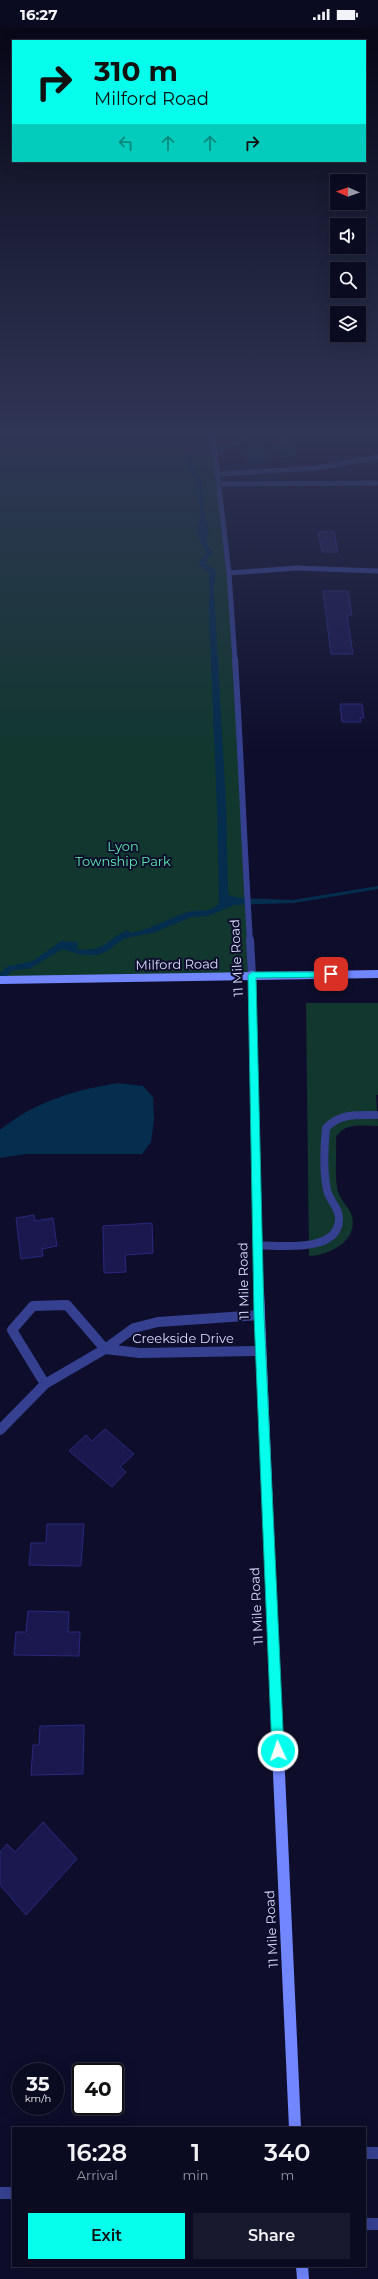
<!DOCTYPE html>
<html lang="en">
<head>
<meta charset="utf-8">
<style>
	body { margin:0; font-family:Montserrat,sans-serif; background:#18182e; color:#f1f3f6; height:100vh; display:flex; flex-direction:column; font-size:15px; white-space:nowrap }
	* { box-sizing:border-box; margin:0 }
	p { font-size:13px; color:#999aa5 }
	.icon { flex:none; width:22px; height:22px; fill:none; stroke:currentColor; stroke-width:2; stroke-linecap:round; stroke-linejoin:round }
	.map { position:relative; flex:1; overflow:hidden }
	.side { position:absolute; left:12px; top:2099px; width:354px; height:140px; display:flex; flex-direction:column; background:#0a0a21; border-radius:0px; box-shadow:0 4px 16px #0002,0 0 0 1px #2a2b3f }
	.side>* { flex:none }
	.guide { position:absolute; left:12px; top:12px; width:354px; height:122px; border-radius:0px; box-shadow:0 4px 16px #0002,0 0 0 1px #2a2b3f; background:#06ffec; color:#111; overflow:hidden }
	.needle { width:26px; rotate:272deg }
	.controls { position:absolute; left:330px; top:146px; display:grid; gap:8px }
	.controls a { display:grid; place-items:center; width:36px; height:36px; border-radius:0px; background:#0a0a21; box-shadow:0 4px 16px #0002,0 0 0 1px #2a2b3f; font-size:20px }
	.speed { position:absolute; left:12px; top:2035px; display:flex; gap:8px; font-size:20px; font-weight:700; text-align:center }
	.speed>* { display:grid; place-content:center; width:52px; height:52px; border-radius:50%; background:#0a0a21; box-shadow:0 4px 16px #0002,0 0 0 1px #2a2b3f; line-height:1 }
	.speed small { font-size:10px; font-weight:400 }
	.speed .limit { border:2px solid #111; border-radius:6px; background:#fff; color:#111 }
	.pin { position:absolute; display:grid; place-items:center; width:34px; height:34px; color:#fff; margin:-17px; border-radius:8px; box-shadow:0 2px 6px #0006 }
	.me { position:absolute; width:44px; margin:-22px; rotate:357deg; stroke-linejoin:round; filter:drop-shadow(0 0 3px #0008) }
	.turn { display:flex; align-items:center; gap:14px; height:84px; padding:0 16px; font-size:18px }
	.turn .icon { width:52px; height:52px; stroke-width:2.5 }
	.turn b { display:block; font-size:28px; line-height:34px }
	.lanes { display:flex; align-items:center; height:38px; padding:0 16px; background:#0003; justify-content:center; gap:20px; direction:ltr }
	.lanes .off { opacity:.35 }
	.eta { display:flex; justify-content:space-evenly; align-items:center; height:68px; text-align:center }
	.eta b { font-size:24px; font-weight:600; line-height:28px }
	.primary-button { display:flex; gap:8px; margin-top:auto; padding:8px 16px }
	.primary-button a { flex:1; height:46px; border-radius:0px; background:#06ffec; color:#111; font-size:16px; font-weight:600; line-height:46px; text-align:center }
	.primary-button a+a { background:#18182e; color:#f1f3f6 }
	.status { display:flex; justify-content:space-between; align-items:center; height:28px; padding:0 20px; background:#0a0a21; direction:ltr }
	.status svg { height:11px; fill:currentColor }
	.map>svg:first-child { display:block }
	.green { fill:#11372f }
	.water { fill:#052d4e }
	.building { fill:#1a184f; stroke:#2a287d }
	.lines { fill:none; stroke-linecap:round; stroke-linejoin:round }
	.lane-far1 { stroke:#354190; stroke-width:5 }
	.lane { stroke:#354190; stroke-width:8 }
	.street-far4 { stroke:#354190; stroke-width:5 }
	.street-far3 { stroke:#354190; stroke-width:6 }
	.street-far2 { stroke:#354190; stroke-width:8 }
	.street-far1 { stroke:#354190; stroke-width:10 }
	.street { stroke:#354190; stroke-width:12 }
	.secondary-far2 { stroke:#7186ff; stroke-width:8 }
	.secondary-far1 { stroke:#7186ff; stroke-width:10 }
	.secondary { stroke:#7186ff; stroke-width:12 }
	.route { fill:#06ffec; stroke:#04a699 }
	.labels { text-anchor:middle; stroke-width:4; stroke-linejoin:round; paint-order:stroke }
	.park-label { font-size:13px; fill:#58ecad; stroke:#0e0e2c }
	.street-label { font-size:13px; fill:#dadcff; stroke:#0e0e2c }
</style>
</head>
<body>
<div class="status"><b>16:27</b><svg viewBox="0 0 49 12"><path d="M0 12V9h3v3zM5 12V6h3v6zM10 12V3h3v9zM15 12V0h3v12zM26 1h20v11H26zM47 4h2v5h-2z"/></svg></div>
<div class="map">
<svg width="378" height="2251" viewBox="0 0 378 2251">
	<rect width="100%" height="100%" fill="#0e0e2c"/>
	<!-- green -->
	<path class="green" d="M0,407h213l21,198 18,342 -252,5z
		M306,975h72v92h-2l2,31c-15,0 -33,-4 -42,11 1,17 -2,38 2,55 3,9 11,15 14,24 6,25 -22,39 -43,40z"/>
	<!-- water -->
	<path class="water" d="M251,407h7l-26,12 -38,8 -4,4 11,19 4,42 4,8 -3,14 7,11 -8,10 11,8 -2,18 12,215 2,86 1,5 9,3 55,2 85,-14v3l-84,14 -60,2 -26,11 -17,1 -38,16 -28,5 -18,13 -10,4h-15l-20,-6 -31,19 -19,3 -12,13v-11l8,-7 25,-5 28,-20 17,1 -1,7c25,4 30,-9 50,-19l4,3c21,-4 38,-15 57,-21 11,-3 25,2 31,-10l-2,-95 -8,-192v-42l-11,-9 8,-12 -10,-20 3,-8 1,-17 -5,-28 -9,-15 -1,-6 9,-9 34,-6z
		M285,410l5,3 7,15 -14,2 -4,-3 -8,-12 12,1 -4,-5z
		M255,417l6,1 8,9 -2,5c-9,3 -21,1 -25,-7z
		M118,1055l25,3 10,11 1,23 -3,22 -9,12h-116l-26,4v-28c34,-28 75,-40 118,-47z"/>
	<!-- building -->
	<path class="building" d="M334,503l4,21h-16l-4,-20z
		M323,563h25l4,24h-5l6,39h-22z
		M340,676h22l2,14h-4l1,4h-19z
		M34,1187l1,6 18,-3 4,28 -15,3 1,7 -22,3 -5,-41z
		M152,1195l1,30 -28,2 1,17 -22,1 -1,-47z
		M105,1401l29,25 -14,13 6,5 -14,15 -43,-36 17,-16 6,6z
		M47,1496h37l-3,42 -52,-1 2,-22h15z
		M28,1583l41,1 -1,20h12l-1,24 -65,-1 2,-23h10z
		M84,1697l-1,49 -52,1 2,-30h6l1,-19z
		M43,1794l34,37 -51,56 -26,-30v-33l7,-8 8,8z"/>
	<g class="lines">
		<!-- lane-far1 -->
		<path class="lane-far1" d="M219,456l159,-1
			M229,545l67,-5 82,3"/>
		<!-- lane -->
		<path class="lane" d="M258,1217c23,1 82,8 81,-27 0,-10 -10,-18 -12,-28 -4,-20 -3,-42 -1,-62 14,-15 31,-13 50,-13"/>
		<!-- street-far4 -->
		<path class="street-far4" d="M213,407l16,138 6,87
			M217,446l101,-6 60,-11"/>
		<!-- street-far3 -->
		<path class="street-far3" d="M235,631c6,94 9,188 15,282"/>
		<!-- street-far2 -->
		<path class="street-far2" d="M250,912l2,35"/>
		<!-- street-far1 -->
		<path class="street-far1" d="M45,1356l-33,-54 21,-24 34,-1 38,44 35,4 120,-2
			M0,1402l45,-46 60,-35 29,-21 24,-6 101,-7"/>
		<!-- street -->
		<path class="street" d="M365,2125h13
			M0,2165h13
			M365,2196h13"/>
		<!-- secondary-far2 -->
		<path class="secondary-far2" d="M252,947l7,317
			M0,952l378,-6"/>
		<!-- secondary-far1 -->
		<path class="secondary-far1" d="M259,1263l18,439"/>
		<!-- secondary -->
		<path class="secondary" d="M277,1701l18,399
			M302,2238l1,13"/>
	</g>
	<!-- sky -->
	<linearGradient id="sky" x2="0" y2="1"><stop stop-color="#080818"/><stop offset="0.56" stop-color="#303656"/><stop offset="1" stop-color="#303656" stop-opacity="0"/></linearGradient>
	<rect width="378" height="723" fill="url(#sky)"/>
	<!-- route -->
	<path class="route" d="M252,944h79l4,2 -4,3 -75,1 8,337 20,436 -2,4 -4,2 -5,-2 -1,-4 -18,-436 -6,-340z"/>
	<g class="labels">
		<!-- park labels -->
		<g class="park-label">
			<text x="123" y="823">Lyon<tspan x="123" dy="15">Township Park</tspan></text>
		</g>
		<!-- street labels -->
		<g class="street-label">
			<text transform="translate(236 930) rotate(-93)" y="5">11 Mile Road</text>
			<text transform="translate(177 936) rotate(-1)" y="5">Milford Road</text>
			<text transform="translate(243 1253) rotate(-91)" y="5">11 Mile Road</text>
			<text x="183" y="1315">Creekside Drive</text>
			<text transform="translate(256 1578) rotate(-93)" y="5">11 Mile Road</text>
			<text transform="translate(271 1901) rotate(-93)" y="5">11 Mile Road</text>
		</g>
	</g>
</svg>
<div class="controls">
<a><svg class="needle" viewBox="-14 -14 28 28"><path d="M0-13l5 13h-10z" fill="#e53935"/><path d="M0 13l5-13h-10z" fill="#999aa5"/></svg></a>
<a><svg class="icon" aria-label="sound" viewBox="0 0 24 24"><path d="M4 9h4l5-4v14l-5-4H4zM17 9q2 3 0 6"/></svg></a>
<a><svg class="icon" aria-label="search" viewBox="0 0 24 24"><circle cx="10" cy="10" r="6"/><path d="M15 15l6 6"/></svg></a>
<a><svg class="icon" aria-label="layers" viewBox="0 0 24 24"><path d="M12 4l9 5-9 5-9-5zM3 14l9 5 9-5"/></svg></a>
</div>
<div class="speed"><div>35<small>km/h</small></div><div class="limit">40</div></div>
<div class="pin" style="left:331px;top:946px;background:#d93025"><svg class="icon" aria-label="arrive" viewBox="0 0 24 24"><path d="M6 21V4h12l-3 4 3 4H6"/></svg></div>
<svg class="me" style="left:278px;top:1723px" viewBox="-20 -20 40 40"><circle r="17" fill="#06ffec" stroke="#fff" stroke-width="3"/><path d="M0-11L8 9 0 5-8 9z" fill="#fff"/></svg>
<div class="guide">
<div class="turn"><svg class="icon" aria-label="right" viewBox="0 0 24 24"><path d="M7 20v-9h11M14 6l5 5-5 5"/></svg><div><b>310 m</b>Milford Road</div></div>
<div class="lanes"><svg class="icon off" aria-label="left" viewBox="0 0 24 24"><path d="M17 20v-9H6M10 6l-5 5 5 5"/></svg><svg class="icon off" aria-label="ahead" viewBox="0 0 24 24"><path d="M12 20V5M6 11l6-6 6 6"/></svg><svg class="icon off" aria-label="ahead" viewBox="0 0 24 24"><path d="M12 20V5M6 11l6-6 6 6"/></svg><svg class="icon" aria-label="right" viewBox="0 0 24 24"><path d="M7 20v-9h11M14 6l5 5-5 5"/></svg></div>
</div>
<section class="side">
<div class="eta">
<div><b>16:28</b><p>Arrival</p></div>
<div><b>1</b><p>min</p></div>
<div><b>340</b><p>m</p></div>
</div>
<div class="primary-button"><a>Exit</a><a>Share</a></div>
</section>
</div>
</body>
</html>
